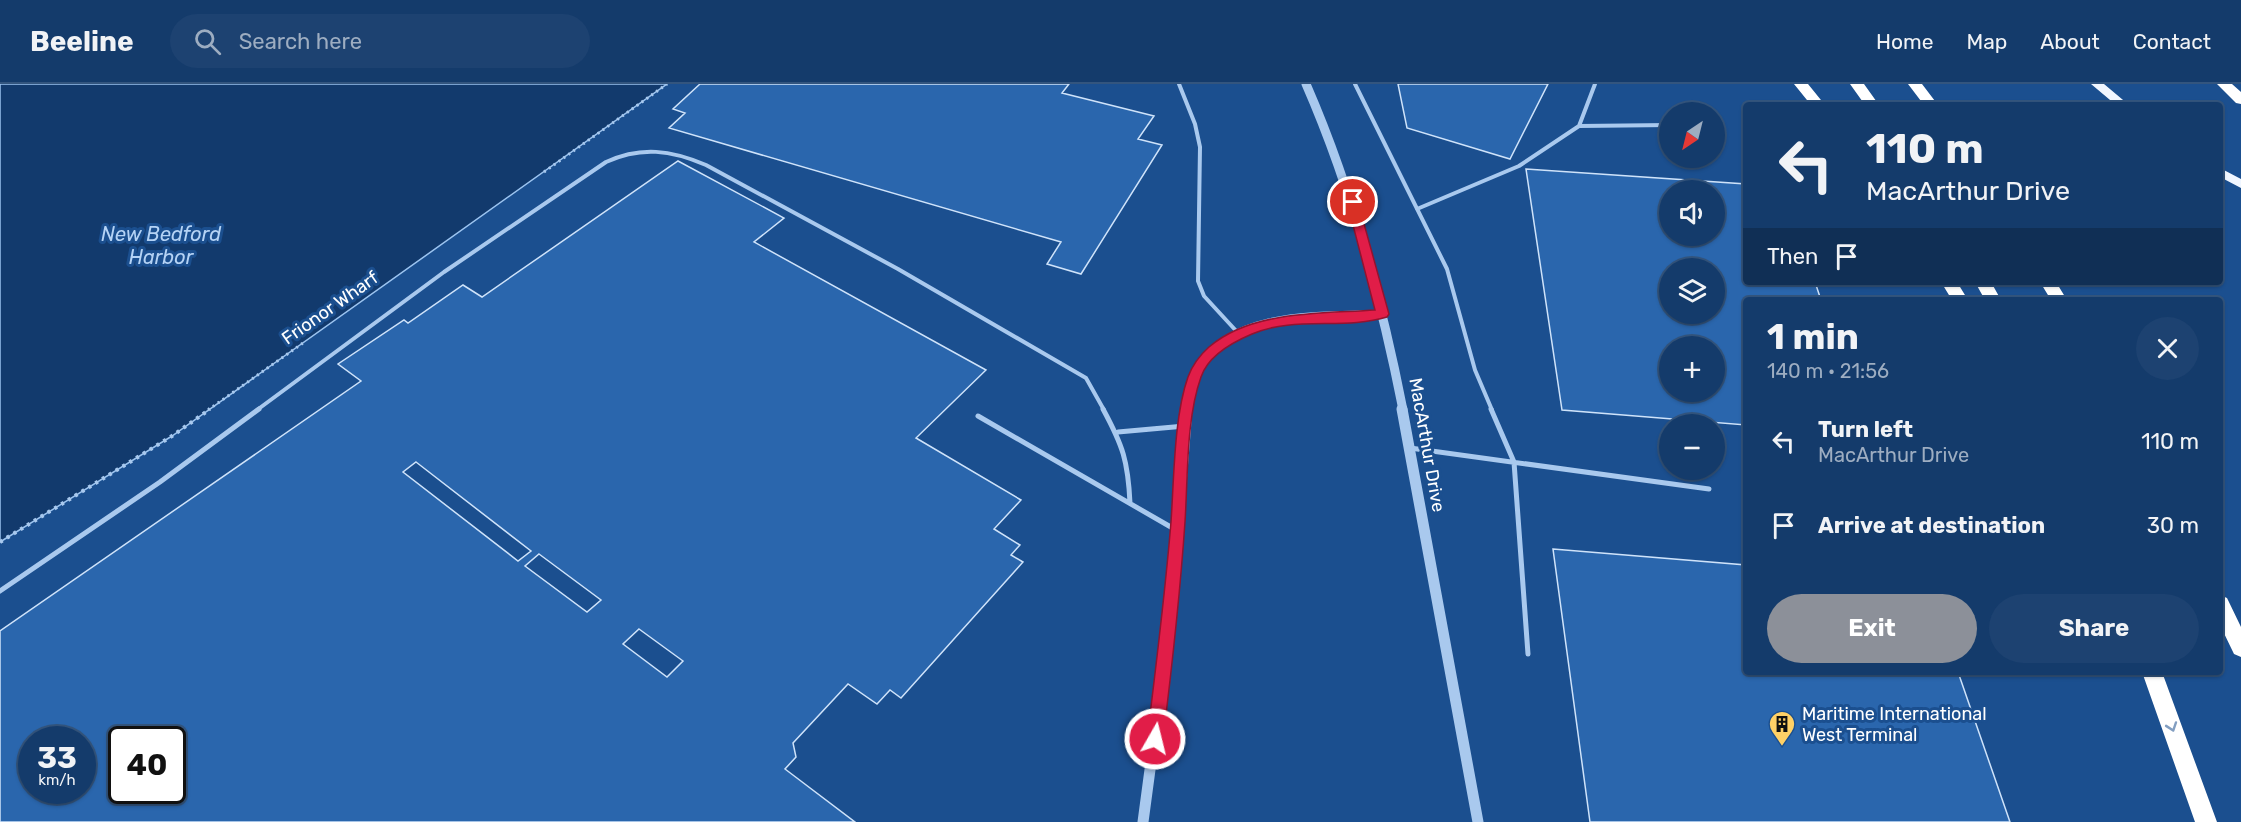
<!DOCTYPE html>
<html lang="en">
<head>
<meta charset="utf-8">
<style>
	body { margin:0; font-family:Rubik,sans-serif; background:#1d4271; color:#f1f3f6; height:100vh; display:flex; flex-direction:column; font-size:22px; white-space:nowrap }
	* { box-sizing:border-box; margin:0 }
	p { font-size:20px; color:#9dadc1 }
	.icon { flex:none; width:33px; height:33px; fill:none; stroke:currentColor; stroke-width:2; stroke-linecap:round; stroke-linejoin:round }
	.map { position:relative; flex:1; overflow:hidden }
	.sheet { position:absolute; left:1743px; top:213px; width:480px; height:378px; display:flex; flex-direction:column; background:#143b6b; border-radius:6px; box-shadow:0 2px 4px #0004,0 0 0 2px #33557e }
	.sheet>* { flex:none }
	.top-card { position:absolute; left:1743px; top:18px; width:480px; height:183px; border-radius:6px; box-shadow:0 2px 4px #0004,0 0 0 2px #33557e; background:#143b6b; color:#f1f3f6; overflow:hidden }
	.needle { width:39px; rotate:215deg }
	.tools { position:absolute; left:1659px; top:18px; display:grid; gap:12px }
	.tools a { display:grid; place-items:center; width:66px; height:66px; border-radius:50%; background:#143b6b; box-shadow:0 2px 4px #0004,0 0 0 2px #33557e; font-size:30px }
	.speed { position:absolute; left:18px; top:642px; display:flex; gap:12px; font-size:30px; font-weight:700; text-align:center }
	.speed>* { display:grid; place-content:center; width:78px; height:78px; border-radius:50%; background:#143b6b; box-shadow:0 2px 4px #0004,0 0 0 2px #33557e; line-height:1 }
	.speed small { font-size:15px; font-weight:400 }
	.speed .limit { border:3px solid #111; border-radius:9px; background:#fff; color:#111 }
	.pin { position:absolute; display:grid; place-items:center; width:51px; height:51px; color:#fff; margin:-26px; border:3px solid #fff; border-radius:50%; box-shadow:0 2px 6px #0007 }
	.me { position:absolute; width:66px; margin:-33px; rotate:8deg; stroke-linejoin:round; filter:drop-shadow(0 0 4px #0008) }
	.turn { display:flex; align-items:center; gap:21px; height:126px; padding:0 24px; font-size:27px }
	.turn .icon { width:78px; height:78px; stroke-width:2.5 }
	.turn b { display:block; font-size:42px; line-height:51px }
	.then { display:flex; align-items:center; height:57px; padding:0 24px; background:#0003; gap:12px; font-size:22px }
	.round { display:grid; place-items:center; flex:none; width:63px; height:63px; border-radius:32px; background:#1d4271 }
	.headline { display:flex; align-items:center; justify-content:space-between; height:102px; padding:0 24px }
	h1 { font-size:36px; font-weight:700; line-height:45px }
	.cta { display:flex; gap:12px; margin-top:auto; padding:12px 24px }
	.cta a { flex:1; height:69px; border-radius:36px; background:#8c9099; color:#fff; font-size:24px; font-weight:700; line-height:69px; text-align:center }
	.cta a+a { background:#1d4271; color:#f1f3f6 }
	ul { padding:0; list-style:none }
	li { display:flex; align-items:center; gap:18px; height:84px; padding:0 24px }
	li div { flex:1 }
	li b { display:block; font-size:22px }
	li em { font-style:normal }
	header { display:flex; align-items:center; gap:36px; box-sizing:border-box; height:84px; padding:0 30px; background:#143b6b; border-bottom:2px solid #33557e }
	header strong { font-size:28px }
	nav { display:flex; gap:33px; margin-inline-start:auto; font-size:21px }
	.search { width:420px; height:54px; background:#1d4271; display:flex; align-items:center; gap:15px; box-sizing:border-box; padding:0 21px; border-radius:33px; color:#9dadc1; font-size:22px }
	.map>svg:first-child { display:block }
	.water { fill:#123a6d; stroke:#9cc4f0; stroke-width:1.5 }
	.building { fill:#2a66ad; stroke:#cfe3fa; stroke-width:1.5; fill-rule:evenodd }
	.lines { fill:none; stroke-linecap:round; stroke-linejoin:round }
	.path-far1 { stroke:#a9c9ee; stroke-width:3; stroke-dasharray:2 4; stroke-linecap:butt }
	.path { stroke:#a9c9ee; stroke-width:4; stroke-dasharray:3 5; stroke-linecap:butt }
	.service-far1 { stroke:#a9c9ee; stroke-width:4 }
	.service { stroke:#a9c9ee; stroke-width:5 }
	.tertiary-far1 { stroke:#a9c9ee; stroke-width:9 }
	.tertiary { stroke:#a9c9ee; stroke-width:11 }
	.primary { fill:#f0f6ff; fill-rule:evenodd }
	.motorway { fill:#fff; fill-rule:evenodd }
	.oneway { stroke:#829ec1 }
	.route { fill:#e11d48; stroke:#92132f; stroke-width:1.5 }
	.labels { text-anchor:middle; stroke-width:6; stroke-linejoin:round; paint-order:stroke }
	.street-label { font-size:18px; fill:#fff; stroke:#1b4f8f }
	.poi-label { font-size:18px; fill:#fff; stroke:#1b4f8f; text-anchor:start }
	.water-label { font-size:20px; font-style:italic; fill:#b5d3f5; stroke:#1b4f8f }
</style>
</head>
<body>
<header>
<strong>Beeline</strong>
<div class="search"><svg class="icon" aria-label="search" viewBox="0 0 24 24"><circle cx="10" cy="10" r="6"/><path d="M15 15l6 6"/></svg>Search here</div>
<nav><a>Home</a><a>Map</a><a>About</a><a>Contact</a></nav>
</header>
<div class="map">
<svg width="2241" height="738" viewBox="0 0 2241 738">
	<rect width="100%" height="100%" fill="#1b4f8f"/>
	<!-- water -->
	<path class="water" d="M0,0h667l-495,352 -172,106z"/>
	<!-- building -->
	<path class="building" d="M700,0h369l-7,9 92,23 -16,23 24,6 -81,129 -34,-10 14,-22 -392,-114 16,-15 -12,-4z
		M1398,0h150l-38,75 -103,-31z
		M678,77l106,57 -30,24 232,128 -70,68 105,62 -27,29 26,16 -9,10 12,7 -122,136 -11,-8 -13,14 -29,-20 -55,59 3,14 -11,12 70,53h-855v-191l361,-250 -23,-17 66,-44 4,3 55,-38 19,12zM416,378l115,89 -13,10 -115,-89zM539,470l62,46 -14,12 -62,-46zM639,545l44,32 -16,16 -44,-33zM32,656h50v50h-50zM122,656h50v50h-50z
		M1526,85l220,15v98h69l6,18h-75v125l-184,-15zM1670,106h44v46h-44zM1670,184h44v46h-44zM1670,262h44v46h-44z
		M1553,465l193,16v107h212l52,150h-420z"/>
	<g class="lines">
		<!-- path-far1 -->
		<path class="path-far1" d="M544,88l123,-88
			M208,326l95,-67"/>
		<!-- path -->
		<path class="path" d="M0,458l172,-106 38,-27"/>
		<!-- service-far1 -->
		<path class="service-far1" d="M1179,0l16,40 5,23 -2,134 6,15 35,38
			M1355,0l92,185 28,101 17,40
			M1579,42l91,-1
			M1417,125l102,-43 60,-40 16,-42
			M257,326l187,-138 162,-110c35,-16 65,-12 100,3l192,104 188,109 18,32"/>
		<!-- service -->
		<path class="service" d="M1103,325c20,37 25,52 27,94
			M1491,325l23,53 14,192
			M978,332l198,114
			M1118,348l67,-6
			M1410,364l299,41
			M0,507l160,-109 99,-73"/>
		<!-- tertiary-far1 -->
		<path class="tertiary-far1" d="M1306,0c46,105 75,214 97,326
			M1187,326c2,-14 4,-31 13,-44 37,-56 124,-49 183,-52"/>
		<!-- tertiary -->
		<path class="tertiary" d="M1402,325l76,413
			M1143,738l27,-202 17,-211"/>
		<!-- primary -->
		<path class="primary" d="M2091,0h13l25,21h-13z
			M2220,84l21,11v9l-21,-11z"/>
		<!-- motorway -->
		<path class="motorway" d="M1794,0h14l17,21h-14z
			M1850,0h14l15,21h-14z
			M1908,0h14l16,21h-14z
			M2217,0h15l9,8v12l-5,-1z
			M1941,198h16l11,18h-16z
			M1975,198h16l10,18h-16z
			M2040,198h16l11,18h-16z
			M2220,511l7,3 14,29v30l-7,-3 -14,-29z
			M2142,588h20l55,150h-22z"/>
	</g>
	<!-- one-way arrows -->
	<defs><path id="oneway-chevron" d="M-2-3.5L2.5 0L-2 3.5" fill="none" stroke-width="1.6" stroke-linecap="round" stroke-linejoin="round" transform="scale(1.5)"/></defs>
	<use class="oneway" href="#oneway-chevron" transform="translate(2172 643) rotate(71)"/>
	<!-- route -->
	<path class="route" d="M1353,114l5,4 31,112 -2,3c-42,13 -94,-1 -135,17 -19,8 -44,22 -51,43 -15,42 -13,100 -16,145 -5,73 -13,145 -22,217l-3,6 -5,2 -6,-2 -2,-6c9,-72 18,-144 24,-217 3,-43 3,-106 17,-145 4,-11 12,-22 21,-30 43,-37 113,-33 166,-37l-28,-108z"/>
	<!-- icons -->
	<defs>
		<g id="building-pin" transform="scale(1.35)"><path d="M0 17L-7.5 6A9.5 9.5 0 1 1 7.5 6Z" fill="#ffd166" stroke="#1b4f8f"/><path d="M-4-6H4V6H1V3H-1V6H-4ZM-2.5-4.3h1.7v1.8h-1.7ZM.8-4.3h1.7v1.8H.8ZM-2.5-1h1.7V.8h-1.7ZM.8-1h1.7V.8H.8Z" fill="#111"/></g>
	</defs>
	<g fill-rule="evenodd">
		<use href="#building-pin" x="1782" y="640"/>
	</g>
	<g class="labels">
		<!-- street labels -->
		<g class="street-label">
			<text transform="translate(330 224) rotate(-35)" y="6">Frionor Wharf</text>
			<text transform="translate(1427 361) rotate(80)" y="6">MacArthur Drive</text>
		</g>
		<!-- poi labels -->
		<g class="poi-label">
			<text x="1802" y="636">Maritime International<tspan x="1802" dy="21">West Terminal</tspan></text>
		</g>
		<!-- water labels -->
		<g class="water-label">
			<text x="161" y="157">New Bedford<tspan x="161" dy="23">Harbor</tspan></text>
		</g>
	</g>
</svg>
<div class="tools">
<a><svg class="needle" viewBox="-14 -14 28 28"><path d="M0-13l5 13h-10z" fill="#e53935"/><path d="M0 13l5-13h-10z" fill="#9dadc1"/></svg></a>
<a><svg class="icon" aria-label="sound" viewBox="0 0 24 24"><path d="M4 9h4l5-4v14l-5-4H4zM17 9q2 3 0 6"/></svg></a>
<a><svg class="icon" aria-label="layers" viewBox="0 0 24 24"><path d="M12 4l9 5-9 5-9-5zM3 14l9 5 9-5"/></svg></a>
<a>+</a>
<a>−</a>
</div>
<div class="speed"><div>33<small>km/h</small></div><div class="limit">40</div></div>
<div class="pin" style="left:1353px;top:118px;background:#d93025"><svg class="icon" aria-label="arrive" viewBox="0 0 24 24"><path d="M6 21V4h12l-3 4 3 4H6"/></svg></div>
<svg class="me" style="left:1155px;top:655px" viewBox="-20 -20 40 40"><circle r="17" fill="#e11d48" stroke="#fff" stroke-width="3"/><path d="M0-11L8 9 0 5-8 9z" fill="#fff"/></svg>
<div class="top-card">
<div class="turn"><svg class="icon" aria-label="left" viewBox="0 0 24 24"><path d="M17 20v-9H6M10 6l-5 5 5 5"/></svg><div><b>110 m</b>MacArthur Drive</div></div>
<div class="then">Then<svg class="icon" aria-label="arrive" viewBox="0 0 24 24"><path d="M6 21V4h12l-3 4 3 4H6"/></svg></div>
</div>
<section class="sheet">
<div class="headline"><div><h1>1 min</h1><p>140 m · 21:56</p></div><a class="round"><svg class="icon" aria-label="close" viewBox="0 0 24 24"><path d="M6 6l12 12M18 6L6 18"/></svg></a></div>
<ul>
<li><svg class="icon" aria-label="left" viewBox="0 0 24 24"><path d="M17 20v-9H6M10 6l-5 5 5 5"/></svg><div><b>Turn left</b><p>MacArthur Drive</p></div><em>110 m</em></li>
<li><svg class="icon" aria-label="arrive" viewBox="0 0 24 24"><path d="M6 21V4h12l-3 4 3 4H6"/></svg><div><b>Arrive at destination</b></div><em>30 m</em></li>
</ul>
<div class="cta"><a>Exit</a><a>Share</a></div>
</section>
</div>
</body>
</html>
